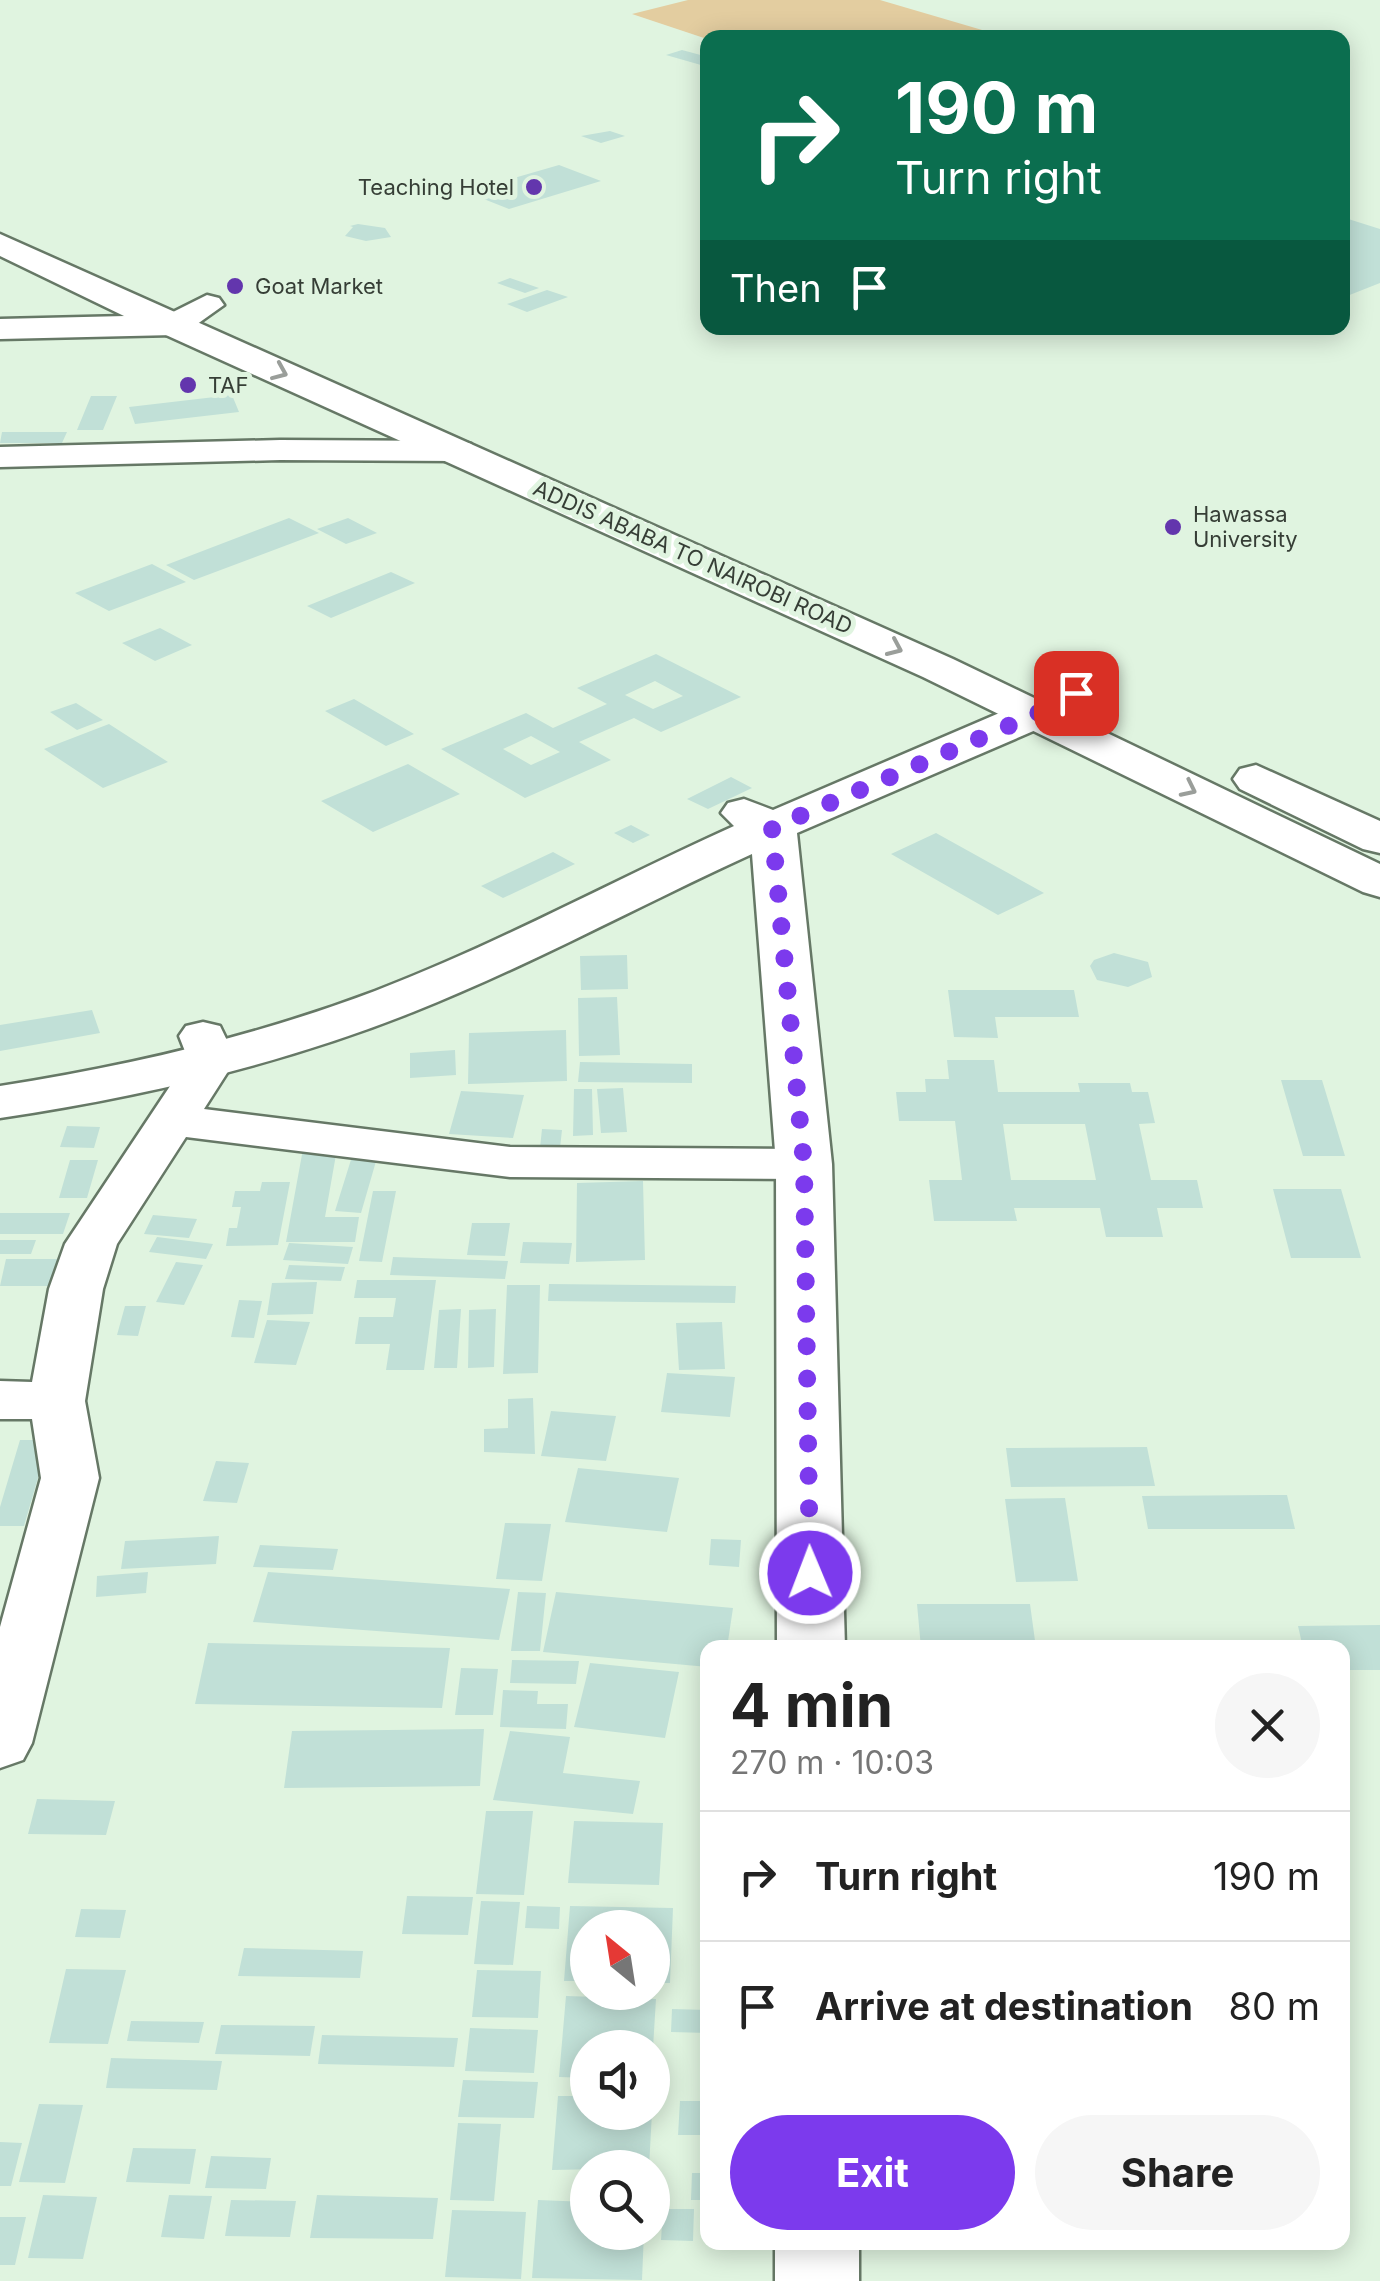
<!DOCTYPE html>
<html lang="en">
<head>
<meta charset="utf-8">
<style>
	body { margin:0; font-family:Inter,sans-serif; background:#f6f6f6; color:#222; height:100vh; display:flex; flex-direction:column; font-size:38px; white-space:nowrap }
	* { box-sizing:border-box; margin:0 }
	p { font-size:32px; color:#767676 }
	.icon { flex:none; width:55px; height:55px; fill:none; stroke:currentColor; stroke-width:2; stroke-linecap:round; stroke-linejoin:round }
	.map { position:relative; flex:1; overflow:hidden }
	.side { position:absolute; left:700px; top:1640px; width:650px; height:610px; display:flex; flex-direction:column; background:#fff; border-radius:20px; box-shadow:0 5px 25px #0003 }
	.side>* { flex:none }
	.top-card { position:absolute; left:700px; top:30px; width:650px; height:305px; border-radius:20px; box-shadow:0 5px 25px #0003; background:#0b6e4f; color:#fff; overflow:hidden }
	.needle { width:65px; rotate:330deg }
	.tools { position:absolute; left:570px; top:1910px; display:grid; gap:20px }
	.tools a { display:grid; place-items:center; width:100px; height:100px; border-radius:50%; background:#fff; box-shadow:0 5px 25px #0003; font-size:50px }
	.pin { position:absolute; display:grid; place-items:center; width:85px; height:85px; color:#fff; margin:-42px; border-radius:20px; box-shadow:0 5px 15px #0006 }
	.me { position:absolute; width:110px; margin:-55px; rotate:359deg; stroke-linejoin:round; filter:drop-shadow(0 0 8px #0008) }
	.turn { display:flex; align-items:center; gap:35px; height:210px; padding:0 30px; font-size:45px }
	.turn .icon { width:130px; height:130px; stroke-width:2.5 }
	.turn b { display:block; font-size:70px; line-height:85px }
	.then { display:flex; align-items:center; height:95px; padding:0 30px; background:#0003; gap:20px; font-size:38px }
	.round { display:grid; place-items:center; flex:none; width:105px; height:105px; border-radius:52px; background:#f6f6f6 }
	.head { display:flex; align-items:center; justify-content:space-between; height:170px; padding:0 30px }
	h1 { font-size:60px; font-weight:700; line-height:75px }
	.primary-button { display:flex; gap:20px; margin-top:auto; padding:20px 30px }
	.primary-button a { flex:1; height:115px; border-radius:60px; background:#7c3aed; color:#fff; font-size:40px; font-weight:700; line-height:115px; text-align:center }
	.primary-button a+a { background:#f6f6f6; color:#222 }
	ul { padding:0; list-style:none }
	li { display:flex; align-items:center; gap:30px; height:130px; padding:0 30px; border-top:2px solid #e0e0e0 }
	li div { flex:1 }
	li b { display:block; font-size:38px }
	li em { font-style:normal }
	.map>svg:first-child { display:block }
	.green { fill:#e3cda0 }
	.building { fill:#c1e0d7; fill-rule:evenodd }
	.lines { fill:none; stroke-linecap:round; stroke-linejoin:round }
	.minor-casing { stroke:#667866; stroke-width:5 }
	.tertiary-casing { stroke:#667866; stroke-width:5 }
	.secondary-casing { stroke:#667866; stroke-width:5 }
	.trunk-casing { stroke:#667866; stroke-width:5 }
	.minor { fill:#fff; fill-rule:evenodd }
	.tertiary { fill:#fff; fill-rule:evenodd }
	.secondary { fill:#fff; fill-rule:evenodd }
	.trunk { fill:#fff; fill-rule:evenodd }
	.oneway { stroke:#9a9e9a }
	.route { stroke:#7c3aed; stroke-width:18; stroke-dasharray:0 32.4 }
	.poi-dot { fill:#6336ad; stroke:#e0f4e0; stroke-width:4 }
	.labels { text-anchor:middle; stroke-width:10; stroke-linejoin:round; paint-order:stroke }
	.far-poi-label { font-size:22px; fill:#363e36; stroke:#e0f4e0; text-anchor:start }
	.far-street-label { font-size:22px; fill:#363e36; stroke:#e0f4e0 }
</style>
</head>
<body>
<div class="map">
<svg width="1380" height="2281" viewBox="0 0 1380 2281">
	<rect width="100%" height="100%" fill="#e0f4e0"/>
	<!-- green -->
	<path class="green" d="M688,0h192l126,37 -299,2 -75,-25z"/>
	<!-- building -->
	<path class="building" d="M682,50l26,7v10l-42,-12z
		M610,131l15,5 -24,7 -20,-7z
		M559,165l42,16 -92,28 -43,-17z
		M1342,217l38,12v54l-38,15z
		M358,224l27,4 6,9 -25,4 -21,-5 8,-9 -3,-1z
		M510,278l29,10 -14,5 -28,-10z
		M547,290l21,7 -41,15 -20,-8z
		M232,395l7,17 -104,12 -6,-17z
		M91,396h26l-14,34h-26z
		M2,432h65l-5,11h-62z
		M289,518l30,15 -125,47 -28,-15z
		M348,518l29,15 -31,11 -29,-15z
		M152,564l34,18 -77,29 -34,-18z
		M391,572l24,11 -84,35 -24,-12z
		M160,628l32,17 -37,16 -33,-18z
		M656,654l85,43 -80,35 -27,-14 -55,24 32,18 -86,38 -84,-49 85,-36 27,15 54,-24 -30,-16zM655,681l28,15 -30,13 -28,-14zM531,736l29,16 -29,13 -28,-16z
		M354,699l60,35 -28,12 -61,-35z
		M76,703l27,17 -26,10 -27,-18z
		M109,724l59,38 -65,26 -59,-39z
		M408,764l52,30 -87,38 -52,-31z
		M731,777l21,11 -44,21 -21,-10z
		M631,825l19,10 -17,8 -19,-10z
		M936,833l108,60 -46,22 -107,-61z
		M553,852l22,12 -72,34 -22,-12z
		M1114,953l34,9 4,15 -24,10 -31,-7 -7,-14 4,-6z
		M627,955l1,34 -47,1 -1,-34z
		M948,990h126l5,27h-84l3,21 -44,-1z
		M617,997l3,58 -41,1 -1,-58z
		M92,1010l8,23 -100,18v-26z
		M566,1030l1,51 -99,3 1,-51z
		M455,1050l1,25 -46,3v-25z
		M947,1060h47l4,32h82l-2,-9h52l2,9h16l7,31 -16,1 12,56h46l6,28h-46l6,29h-57l-6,-29h-86l3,13h-83l-5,-41h33l-7,-59h-56l-3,-29h30l-1,-13h24zM1003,1124h82l11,56h-85z
		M580,1062l112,2v19l-114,-1z
		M1281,1080h41l23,76h-42z
		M623,1088l4,44 -26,1 -4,-44z
		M574,1089h18l1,46 -20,1z
		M461,1091l63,4 -11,43 -64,-4z
		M67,1126l33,1 -6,21 -34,-1z
		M542,1129l20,1 -2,18h-20z
		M303,1149h34l-12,68h34l-4,25h-69z
		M354,1150l25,1 -18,62 -26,-2z
		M70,1160h28l-11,38h-28z
		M643,1181l2,79 -69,2 1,-79z
		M262,1182h28l-12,63 -52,1 3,-18h8l4,-21h-9l3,-16h25z
		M1273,1189h68l20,69h-70z
		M373,1191h23l-14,71 -23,-1z
		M0,1213h70l-7,21h-63z
		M153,1215l44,4 -8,19 -45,-4z
		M472,1223h38l-5,33 -38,-1z
		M157,1237l56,7 -7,15 -57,-7z
		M0,1240h36l-5,14h-31z
		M523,1242l49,1 -3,21 -49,-1z
		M289,1243l64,4 -5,17 -65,-4z
		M393,1257l115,4 -3,18 -115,-4z
		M6,1259h56l-8,27h-54z
		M176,1262l27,3 -19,40 -28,-3z
		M289,1265l56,2 -4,14 -56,-2z
		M357,1280h79l-12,90h-38l4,-26h-35l4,-27h34l3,-19h-42z
		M317,1282l-4,32 -46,1 5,-32z
		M549,1284l187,2 -1,17 -187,-2z
		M507,1285h33l-2,88 -35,1z
		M239,1300l23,1 -8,37 -23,-1z
		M125,1306h21l-8,30 -21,-1z
		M461,1309l-4,59h-23l5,-58z
		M496,1309l-2,58 -26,1 1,-58z
		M267,1320l43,2 -14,43 -42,-2z
		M722,1322l3,47 -46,1 -3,-47z
		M667,1373l68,4 -5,40 -69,-5z
		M533,1398l2,56 -51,-2v-23l24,-1v-29z
		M551,1411l65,5 -10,45 -65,-5z
		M20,1440h29l-25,86h-24v-19z
		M1147,1447l8,39 -144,1 -5,-39z
		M216,1461l33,2 -12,40 -34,-2z
		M578,1468l101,10 -12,54 -102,-10z
		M1287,1495l8,34h-147l-6,-33z
		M1065,1498l13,83 -62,1 -11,-83z
		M505,1523l46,1 -9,57 -46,-2z
		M219,1536l-3,28 -95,5 4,-28z
		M711,1539l30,1 -2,27 -30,-2z
		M260,1545l78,4 -5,21 -80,-3z
		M148,1572l-2,21 -50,4 1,-21z
		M268,1572l242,17 -11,51 -246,-18z
		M518,1592l28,1 -6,58h-29z
		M556,1592l177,16 -6,40h-19v19l-165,-15z
		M917,1604h113l6,44h-115z
		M1380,1625v45h-38v-22h-39l-5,-22z
		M208,1643l242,5 -8,60 -247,-4z
		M512,1660l67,1 -3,23 -66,-1z
		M590,1663l89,9 -14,66 -91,-11z
		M461,1668l37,1 -5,46h-38z
		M503,1690l35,1 -1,13h31l-2,25 -66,-2z
		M484,1729l-4,57 -196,2 8,-57z
		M510,1731l60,6 -7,36 77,8 -7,33 -140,-14z
		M37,1799l78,2 -9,34 -78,-1z
		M486,1811h47l-9,84 -48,-1z
		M574,1821l89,2 -4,62 -91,-2z
		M407,1896l66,1 -5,38 -66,-1z
		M481,1901l39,1 -7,63 -39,-1z
		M527,1906l33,1 -1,22 -34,-1z
		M570,1906l103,2 -3,75h-18v-55h-64v53h-24z
		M81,1909l45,1 -6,28 -45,-1z
		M244,1948l119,3 -3,27 -122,-2z
		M66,1969l60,1 -18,74 -59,-1z
		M477,1970l64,1 -3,47 -66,-1z
		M566,1996l90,3 -3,49h-65v30l-29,-1z
		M672,2009l36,1v23l-37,-1z
		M131,2021l73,1 -5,21 -72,-2z
		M221,2025l94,1 -5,30 -95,-2z
		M470,2028l68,2 -4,43 -69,-2z
		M322,2035l136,3 -4,29 -136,-3z
		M111,2058l111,3 -5,29 -111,-2z
		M463,2080l75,2 -4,36 -76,-1z
		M558,2096h30v16h64l-3,56 -97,2z
		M680,2101h28v34h-30z
		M39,2104l44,1 -18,78 -46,-1z
		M458,2123l43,1 -7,77 -44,-1z
		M0,2142l22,1 -11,43h-11z
		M133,2148l63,1 -6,35 -64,-2z
		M211,2156l60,2 -5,31 -61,-1z
		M692,2173h16v27h-17z
		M43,2195l54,2 -14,62 -55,-1z
		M169,2195l43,1 -8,43 -43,-2z
		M317,2195l121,3 -5,41 -123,-1z
		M231,2200l65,1 -6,36 -65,-1z
		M538,2200l50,2v30h56l-2,48 -110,-2z
		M663,2209h31l-1,32 -32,-1z
		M452,2210l74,2 -5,67 -76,-2z
		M0,2217h26l-11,48h-15z"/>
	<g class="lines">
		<!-- minor casing -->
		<g class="minor-casing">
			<path id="minor" d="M280,440l179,1 12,3 5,7 -5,7 -12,3 -179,-1 -280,7v-20z
				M203,1022l17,4 16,33 -32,50 306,38 294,2 18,4 7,11 -7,11 -18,4 -294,-2 -324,-40 -69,107 -14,45 -18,112 14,77 -67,265 -9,17 -23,8v-141l41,-149 -9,-59h-32v-38l32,1 17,-93 16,-45 123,-185 -9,-23 7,-10z"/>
		</g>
		<!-- tertiary casing -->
		<g class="tertiary-casing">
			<path id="tertiary" d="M1076,680l15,4 7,9 -7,9 -39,21 -255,110 35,331 13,484h-68l-1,-484 -24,-310c-114,52 -223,112 -339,158 -133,53 -272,85 -413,106v-32c129,-20 253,-49 375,-95 123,-47 239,-111 359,-165l-13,-13 7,-10 16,-4 29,11z
				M775,2242h84v39h-84z"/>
		</g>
		<!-- secondary casing -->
		<g class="secondary-casing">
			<path id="secondary" d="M207,295l12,3 5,7 -38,27 -12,3 -174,4v-20l167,-4z"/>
		</g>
		<!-- trunk casing -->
		<g class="trunk-casing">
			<path id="trunk" d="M0,234l953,425 427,205v33l-17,-5 -440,-215 -799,-361 -124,-60z
				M1256,765l124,56v32l-17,-4 -123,-60 -7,-10 7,-10z"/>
		</g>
		<!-- minor -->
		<use href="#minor" class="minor"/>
		<!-- tertiary -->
		<use href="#tertiary" class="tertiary"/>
		<!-- secondary -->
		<use href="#secondary" class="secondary"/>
		<!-- trunk -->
		<use href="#trunk" class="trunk"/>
	</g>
	<!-- one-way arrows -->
	<defs><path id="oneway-chevron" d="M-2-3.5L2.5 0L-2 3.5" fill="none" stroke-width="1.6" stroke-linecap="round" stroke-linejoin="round" transform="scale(2.5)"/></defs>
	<g class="oneway">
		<use href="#oneway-chevron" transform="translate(280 372) rotate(23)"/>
		<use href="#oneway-chevron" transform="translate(895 648) rotate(24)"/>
		<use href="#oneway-chevron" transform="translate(1189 789) rotate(26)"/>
	</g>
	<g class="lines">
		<!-- route -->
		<path class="route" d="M810,1573l-6,-409 -32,-336 264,-114 40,-21"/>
	</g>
	<!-- markers -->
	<g class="poi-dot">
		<circle cx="534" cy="187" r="10"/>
		<circle cx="235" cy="286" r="10"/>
		<circle cx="188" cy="385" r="10"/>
		<circle cx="1173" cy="527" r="10"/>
	</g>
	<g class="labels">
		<!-- far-poi labels -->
		<g class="far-poi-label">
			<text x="514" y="195" text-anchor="end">Teaching Hotel</text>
			<text x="255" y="294">Goat Market</text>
			<text x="208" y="393">TAF</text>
			<text x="1193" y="522">Hawassa<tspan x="1193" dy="25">University</tspan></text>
		</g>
		<!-- far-street labels -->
		<g class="far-street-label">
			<text transform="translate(693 557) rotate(24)" y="8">ADDIS ABABA TO NAIROBI ROAD</text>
		</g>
	</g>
</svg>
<div class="tools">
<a><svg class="needle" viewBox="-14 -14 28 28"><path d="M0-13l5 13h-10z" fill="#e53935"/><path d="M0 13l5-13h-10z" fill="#767676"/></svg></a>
<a><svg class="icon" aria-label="sound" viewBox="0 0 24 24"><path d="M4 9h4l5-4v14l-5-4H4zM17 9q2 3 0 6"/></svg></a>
<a><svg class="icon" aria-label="search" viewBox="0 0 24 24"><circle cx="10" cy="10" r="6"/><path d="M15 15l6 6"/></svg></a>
</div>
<div class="pin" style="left:1076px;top:693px;background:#d93025"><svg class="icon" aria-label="arrive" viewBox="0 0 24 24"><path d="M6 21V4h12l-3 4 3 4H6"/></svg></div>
<svg class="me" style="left:810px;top:1573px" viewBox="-20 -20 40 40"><circle r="17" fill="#7c3aed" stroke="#fff" stroke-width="3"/><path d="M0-11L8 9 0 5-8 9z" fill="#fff"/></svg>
<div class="top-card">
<div class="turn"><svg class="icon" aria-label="right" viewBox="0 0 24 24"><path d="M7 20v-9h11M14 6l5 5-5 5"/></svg><div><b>190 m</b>Turn right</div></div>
<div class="then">Then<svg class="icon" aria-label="arrive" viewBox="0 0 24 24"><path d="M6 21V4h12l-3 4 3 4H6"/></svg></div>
</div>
<section class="side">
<div class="head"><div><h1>4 min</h1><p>270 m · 10:03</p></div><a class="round"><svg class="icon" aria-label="close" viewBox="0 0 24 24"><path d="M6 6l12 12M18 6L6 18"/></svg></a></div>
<ul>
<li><svg class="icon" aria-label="right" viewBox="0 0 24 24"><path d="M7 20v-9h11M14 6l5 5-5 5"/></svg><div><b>Turn right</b></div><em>190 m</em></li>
<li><svg class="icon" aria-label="arrive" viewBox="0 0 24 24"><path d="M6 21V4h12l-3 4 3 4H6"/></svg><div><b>Arrive at destination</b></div><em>80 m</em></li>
</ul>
<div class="primary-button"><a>Exit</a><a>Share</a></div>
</section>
</div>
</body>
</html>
